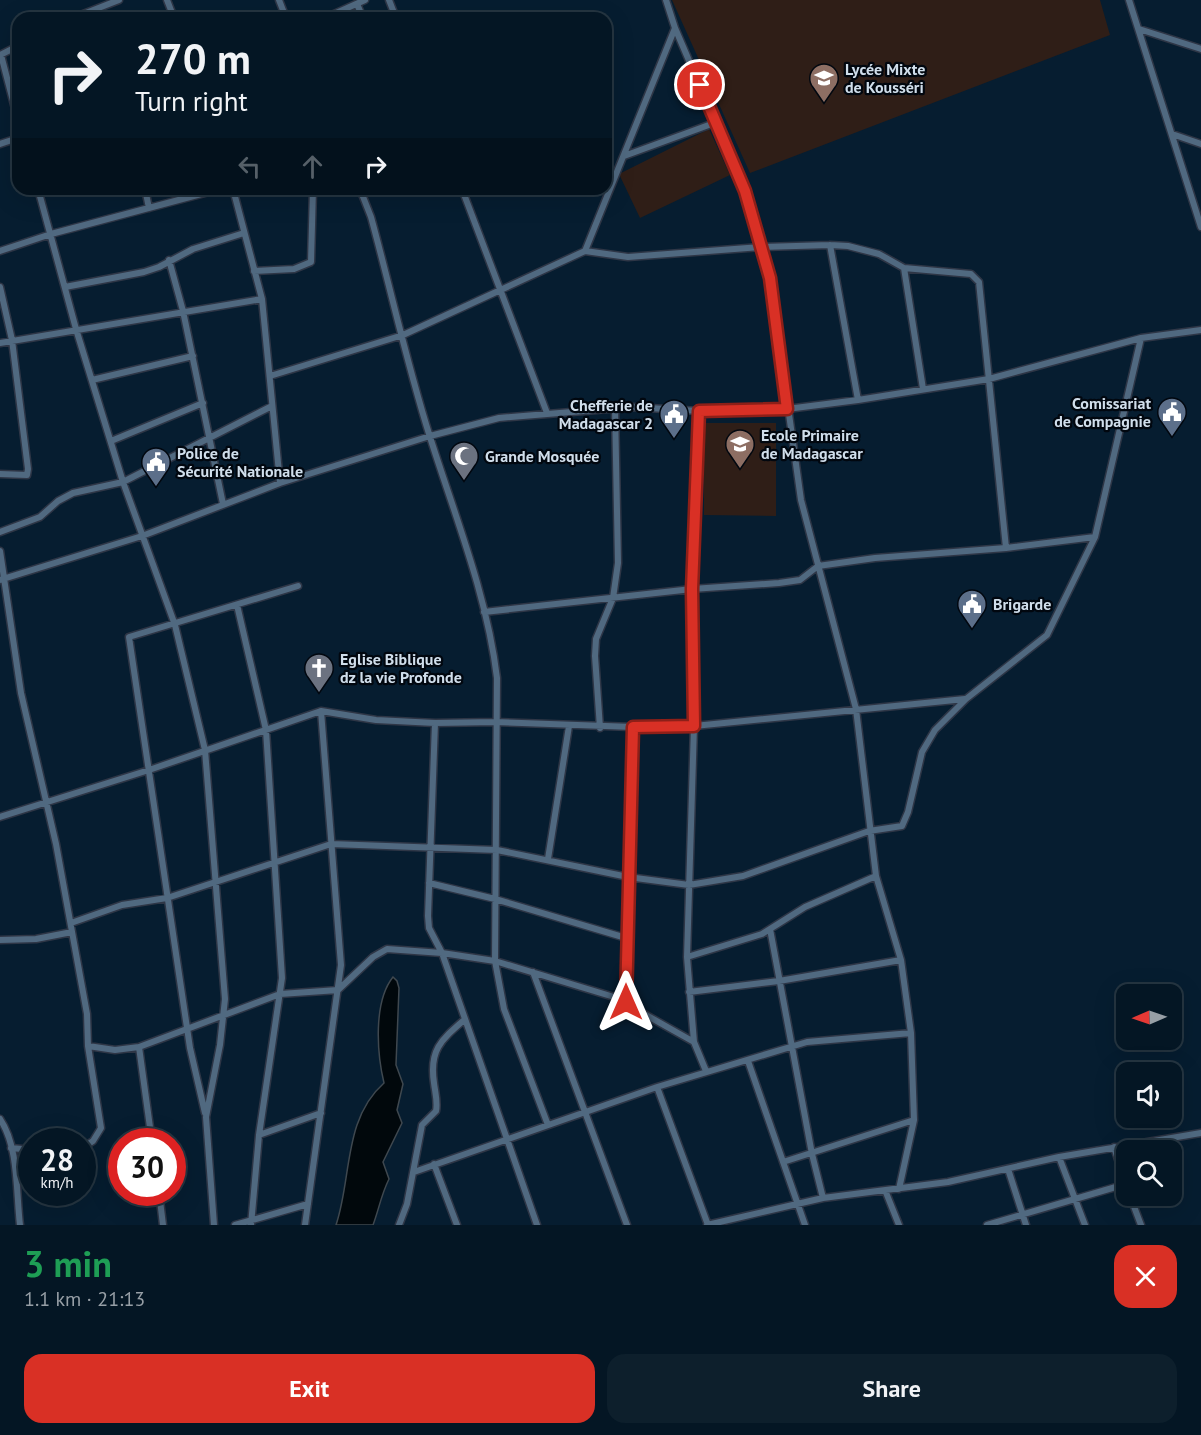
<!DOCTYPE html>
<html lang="en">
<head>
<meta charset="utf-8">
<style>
	body { margin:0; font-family:"PT Sans",sans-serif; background:#0d1f2c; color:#f1f3f6; height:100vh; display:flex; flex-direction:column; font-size:22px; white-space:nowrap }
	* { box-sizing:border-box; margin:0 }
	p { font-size:20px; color:#979fa6 }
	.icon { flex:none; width:33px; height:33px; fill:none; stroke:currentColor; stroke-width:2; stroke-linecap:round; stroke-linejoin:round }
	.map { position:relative; height:1225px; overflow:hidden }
	.side { display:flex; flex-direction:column; background:#041624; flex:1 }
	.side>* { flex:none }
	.hud { position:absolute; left:12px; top:12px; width:600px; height:183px; border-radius:18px; box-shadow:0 6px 24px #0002,0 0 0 2px #253541; background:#041624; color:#f1f3f6; overflow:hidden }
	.needle { width:39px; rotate:268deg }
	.buttons { position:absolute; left:1116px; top:984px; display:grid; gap:12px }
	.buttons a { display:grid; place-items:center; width:66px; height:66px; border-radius:12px; background:#041624; box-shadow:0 6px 24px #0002,0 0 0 2px #253541; font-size:30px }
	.speed { position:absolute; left:18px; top:1128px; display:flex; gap:12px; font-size:30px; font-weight:700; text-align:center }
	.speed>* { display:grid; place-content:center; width:78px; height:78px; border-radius:50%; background:#041624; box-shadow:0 6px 24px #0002,0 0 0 2px #253541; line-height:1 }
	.speed small { font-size:15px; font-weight:400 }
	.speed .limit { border:9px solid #d22; background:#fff; color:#111 }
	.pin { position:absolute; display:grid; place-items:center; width:51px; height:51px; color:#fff; margin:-26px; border:3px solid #fff; border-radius:50%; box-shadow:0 2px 6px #0007 }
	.me { position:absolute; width:66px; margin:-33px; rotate:0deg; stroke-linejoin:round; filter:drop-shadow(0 0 4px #0008) }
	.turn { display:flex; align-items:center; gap:21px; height:126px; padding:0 24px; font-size:27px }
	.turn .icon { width:78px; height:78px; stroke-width:2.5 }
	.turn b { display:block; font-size:42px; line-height:51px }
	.lanes { display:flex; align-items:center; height:57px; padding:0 24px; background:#0003; justify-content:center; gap:30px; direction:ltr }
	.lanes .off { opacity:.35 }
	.round { display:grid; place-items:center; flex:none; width:63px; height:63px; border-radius:18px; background:#0d1f2c }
	.overview { display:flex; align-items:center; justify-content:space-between; height:102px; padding:0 24px }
	h1 { font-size:36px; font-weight:600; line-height:45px; color:#1e9e55 }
	.button { display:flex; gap:12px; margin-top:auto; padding:12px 24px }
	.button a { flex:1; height:69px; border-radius:18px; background:#d93025; color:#fff; font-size:24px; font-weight:600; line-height:69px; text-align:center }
	.button a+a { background:#0d1f2c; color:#f1f3f6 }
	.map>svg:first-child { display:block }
	.education { fill:#2f1e17 }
	.water { fill:#01080c; stroke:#3f484f; stroke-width:1.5 }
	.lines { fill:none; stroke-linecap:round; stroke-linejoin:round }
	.minor-casing { stroke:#2e3646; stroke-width:9 }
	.minor { stroke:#506980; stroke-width:6 }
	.route-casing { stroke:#8d1f18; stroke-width:15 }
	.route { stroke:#d93025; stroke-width:10 }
	.labels { text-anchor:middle; stroke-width:4.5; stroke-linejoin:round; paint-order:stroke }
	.poi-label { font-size:16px; font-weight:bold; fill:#d0deeb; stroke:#01070f; text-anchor:start }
</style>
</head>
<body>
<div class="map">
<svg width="1201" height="1225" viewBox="0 0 1201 1225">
	<rect width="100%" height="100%" fill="#061d30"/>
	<!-- education -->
	<path class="education" d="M672,0h428l10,35 -360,138z
		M709,129l21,46 -90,43 -21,-44z
		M704,423h72v93l-72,-1z"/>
	<!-- water -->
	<path class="water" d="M393,977l4,4 2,7 -3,77 7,19 -6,26 5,13 -19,39 6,17c-8,16 -10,30 -16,46h-37c16,-47 7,-106 48,-142 -7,-29 -11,-81 9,-106z"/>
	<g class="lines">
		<!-- minor casing -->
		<g class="minor-casing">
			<path id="minor" d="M167,0l7,18
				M279,0l7,18
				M389,0l7,18
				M666,0l9,28 70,163 25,87 31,222 55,209 20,167 25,84
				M1129,0l72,227
				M357,4l6,14
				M73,18l46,-18
				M325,18l40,-18
				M1139,29l62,20
				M0,55l18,-9
				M1,55l17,65
				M1172,134l29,10
				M0,144l18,-6
				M624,156l93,-34
				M38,189l38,140 47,153 52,143 30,125 20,249 -5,46 -14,72 8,108
				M145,189l4,19
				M233,189l29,110 18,184
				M360,189l11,28c20,73 36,148 59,220 25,79 57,158 67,241l-2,283 9,48 44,116
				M462,189l85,224
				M830,245l28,155
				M0,251l51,-17 169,-45
				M585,251l43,6 133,-10 69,-2 18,1 31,8 25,14 67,6 8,8 27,266
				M169,260l14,51 40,193
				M904,268l19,121
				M254,271l40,-2 17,-7 2,-73
				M0,287l12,53 16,129 -1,6 -27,-1
				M65,287l79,-15 15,-5 34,-18 51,-16
				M0,343l262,-44
				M270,376l133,-41 182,-84 90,-223
				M92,380l101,-24
				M699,411l-7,178 2,137 -7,231 7,85 12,29
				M111,441l92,-38
				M0,532l40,-15 18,-16 15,-8 50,-11 149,-76
				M1095,537l46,-199
				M0,551l21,142 35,151 31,170 1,32 13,82 -8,13 -11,7
				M0,580l142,-44 138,-53 150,-47 69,-18 133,-11 67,4 88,-2 71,-9 131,-21 152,-41 60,-8
				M237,605l29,125 16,248 -23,157 -8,90
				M435,723l-7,193 1,12 13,25 95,272
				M600,728l-5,-72 1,-17 17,-41 5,-35 -3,-155
				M0,817l149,-47 172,-59 55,9 59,3 60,-1 138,5 61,-1 271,-27
				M548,859l21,-133
				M429,883l66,16 131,39
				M71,923l51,-18 45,-7 164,-54 166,6 131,27 61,8 54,-9 126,-45 33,-5 6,-14 14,-60 13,-22 31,-31 81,-64 48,-98 -89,11 -131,10 -57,8 -18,14 -21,3 -87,6 -208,23
				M770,929l42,225 11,44
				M0,940l36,-1 36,-7
				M687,957l75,-23 43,-27 71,-31
				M533,972l94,253
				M689,992l90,-11 122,-21 10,73
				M626,1002l7,-275
				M88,1046l27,4 24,-3 141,-53 58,-4 35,-33 14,-8 55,4 53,8 119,36 80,45
				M139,1047l13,95
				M748,1061l57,164
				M657,1087l51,138
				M205,1113l-15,-65 -61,-411 169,-51
				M0,1119c19,28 16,74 20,106
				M259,1135l62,-22
				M1114,1147l12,38
				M11,1148l21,2
				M1059,1157l26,68
				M783,1162l131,-42
				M434,1164l23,61
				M1008,1169l18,56
				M414,1172l243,-85 150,-45 104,-9 3,87 -15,69
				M885,1190l14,35
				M159,1192l4,33
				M1130,1196l11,29
				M235,1225l73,-21
				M305,1225l36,-260 -20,-254
				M399,1225l8,-21 15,-79 14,-14c2,-9 -1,-19 -2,-28 -5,-33 7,-43 30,-63
				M707,1225l116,-27 125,-16 111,-25 142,-24
				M987,1225l139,-41"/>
		</g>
		<!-- minor -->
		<use href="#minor" class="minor"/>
	</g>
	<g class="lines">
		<!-- route casing -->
		<g class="route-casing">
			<path id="route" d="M626,1002l7,-275 61,-1 -2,-137 7,-178 88,-2 -17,-131 -25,-87 -45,-106"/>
		</g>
		<!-- route -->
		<use href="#route" class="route"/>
	</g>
	<!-- icons -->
	<defs>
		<g id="school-pin" transform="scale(1.5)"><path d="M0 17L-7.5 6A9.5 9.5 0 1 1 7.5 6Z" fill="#8d6e63" stroke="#01070f"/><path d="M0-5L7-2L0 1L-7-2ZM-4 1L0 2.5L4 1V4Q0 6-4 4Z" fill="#fff"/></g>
		<g id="civic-pin" transform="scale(1.5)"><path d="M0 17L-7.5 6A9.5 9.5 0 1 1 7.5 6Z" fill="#5c6f8a" stroke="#01070f"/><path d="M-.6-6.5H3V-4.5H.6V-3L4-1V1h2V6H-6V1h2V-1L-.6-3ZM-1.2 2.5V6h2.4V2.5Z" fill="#fff"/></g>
		<g id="mosque-pin" transform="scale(1.5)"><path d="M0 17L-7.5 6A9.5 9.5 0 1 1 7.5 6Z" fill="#6b7280" stroke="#01070f"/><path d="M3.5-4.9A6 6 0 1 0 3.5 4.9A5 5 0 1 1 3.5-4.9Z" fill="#fff"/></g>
		<g id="church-pin" transform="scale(1.5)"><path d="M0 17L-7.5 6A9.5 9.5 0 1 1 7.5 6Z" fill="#6b7280" stroke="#01070f"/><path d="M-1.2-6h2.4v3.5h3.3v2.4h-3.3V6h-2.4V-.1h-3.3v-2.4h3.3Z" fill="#fff"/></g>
	</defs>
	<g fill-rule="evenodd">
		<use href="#school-pin" x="824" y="78"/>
		<use href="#civic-pin" x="1172" y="412"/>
		<use href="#civic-pin" x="674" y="414"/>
		<use href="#school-pin" x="740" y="444"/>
		<use href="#mosque-pin" x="464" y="456"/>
		<use href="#civic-pin" x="156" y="462"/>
		<use href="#civic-pin" x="972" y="604"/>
		<use href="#church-pin" x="319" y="668"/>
	</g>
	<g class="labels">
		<!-- poi labels -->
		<g class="poi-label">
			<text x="845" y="75">Lycée Mixte<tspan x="845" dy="18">de Kousséri</tspan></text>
			<text x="1151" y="409" text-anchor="end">Comissariat<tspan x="1151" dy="18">de Compagnie</tspan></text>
			<text x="653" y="411" text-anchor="end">Chefferie de<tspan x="653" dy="18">Madagascar 2</tspan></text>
			<text x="761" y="441">Ecole Primaire<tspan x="761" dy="18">de Madagascar</tspan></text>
			<text x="177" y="459">Police de<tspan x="177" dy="18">Sécurité Nationale</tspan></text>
			<text x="485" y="462">Grande Mosquée</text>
			<text x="993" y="610">Brigarde</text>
			<text x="340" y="665">Eglise Biblique<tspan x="340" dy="18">dz la vie Profonde</tspan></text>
		</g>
	</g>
</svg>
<div class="buttons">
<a><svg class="needle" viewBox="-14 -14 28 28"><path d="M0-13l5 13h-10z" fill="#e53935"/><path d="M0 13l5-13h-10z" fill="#979fa6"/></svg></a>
<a><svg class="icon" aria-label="sound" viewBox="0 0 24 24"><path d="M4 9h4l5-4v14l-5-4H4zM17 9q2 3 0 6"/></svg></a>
<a><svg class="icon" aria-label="search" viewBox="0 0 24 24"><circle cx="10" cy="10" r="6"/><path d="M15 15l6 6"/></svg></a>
</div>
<div class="speed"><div>28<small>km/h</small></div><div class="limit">30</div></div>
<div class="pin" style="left:700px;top:85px;background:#d93025"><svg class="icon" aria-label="arrive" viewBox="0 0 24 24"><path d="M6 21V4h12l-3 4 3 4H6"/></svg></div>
<svg class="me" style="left:626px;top:1002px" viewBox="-20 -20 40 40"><path d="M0-17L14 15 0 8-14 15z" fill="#d93025" stroke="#fff" stroke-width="4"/></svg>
<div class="hud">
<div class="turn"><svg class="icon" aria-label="right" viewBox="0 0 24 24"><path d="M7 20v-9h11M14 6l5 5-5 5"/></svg><div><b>270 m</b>Turn right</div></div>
<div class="lanes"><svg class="icon off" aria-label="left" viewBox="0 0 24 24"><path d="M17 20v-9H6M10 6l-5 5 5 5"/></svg><svg class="icon off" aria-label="ahead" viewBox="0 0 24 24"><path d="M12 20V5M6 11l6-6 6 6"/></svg><svg class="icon" aria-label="right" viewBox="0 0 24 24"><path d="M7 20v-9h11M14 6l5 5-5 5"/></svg></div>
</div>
</div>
<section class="side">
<div class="overview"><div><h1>3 min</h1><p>1.1 km · 21:13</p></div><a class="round" style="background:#d93025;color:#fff"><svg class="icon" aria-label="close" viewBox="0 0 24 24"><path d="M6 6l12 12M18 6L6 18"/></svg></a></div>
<div class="button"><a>Exit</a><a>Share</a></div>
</section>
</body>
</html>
